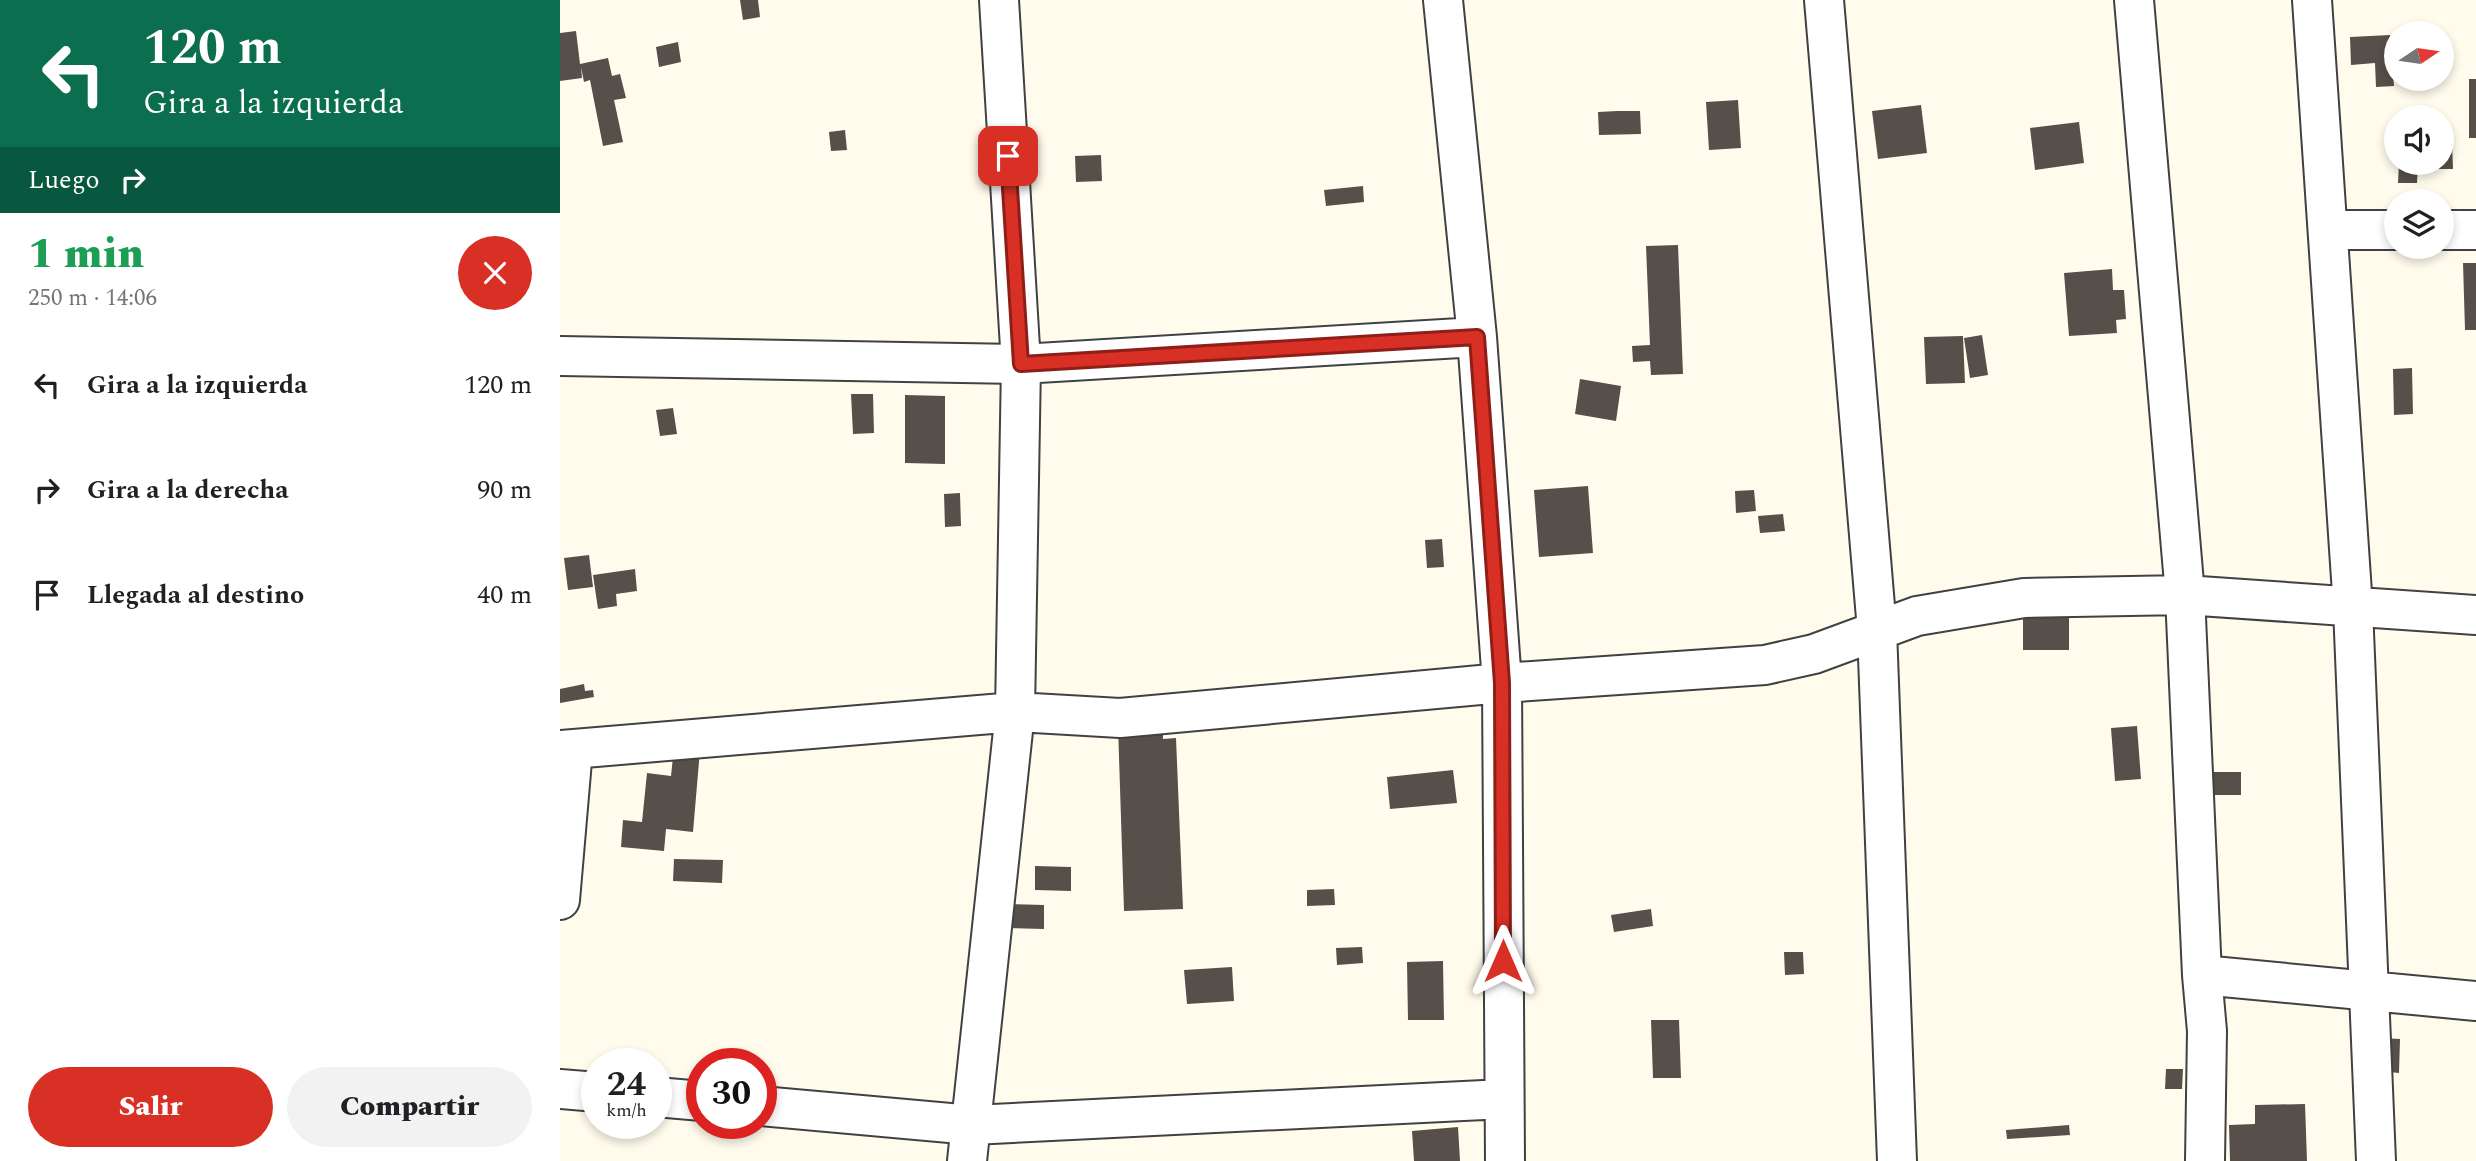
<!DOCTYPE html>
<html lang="es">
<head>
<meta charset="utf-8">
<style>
	body { margin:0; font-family:Spectral,serif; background:#f2f2f2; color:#202124; height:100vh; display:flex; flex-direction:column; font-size:26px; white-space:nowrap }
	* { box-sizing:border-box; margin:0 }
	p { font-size:23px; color:#757577 }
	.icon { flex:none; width:38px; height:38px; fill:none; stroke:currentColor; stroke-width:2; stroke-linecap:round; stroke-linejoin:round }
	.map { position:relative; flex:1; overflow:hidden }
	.side { display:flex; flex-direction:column; background:#fff; width:560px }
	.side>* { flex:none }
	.banner { background:#0b6e4f; color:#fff; overflow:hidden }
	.needle { width:46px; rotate:77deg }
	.buttons { position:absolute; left:1824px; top:21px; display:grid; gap:14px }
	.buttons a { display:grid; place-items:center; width:70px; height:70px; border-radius:50%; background:#fff; box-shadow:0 4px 10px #0003; font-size:35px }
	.speed { position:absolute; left:21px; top:1048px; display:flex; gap:14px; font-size:35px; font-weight:700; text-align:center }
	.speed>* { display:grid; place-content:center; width:91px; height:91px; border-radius:50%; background:#fff; box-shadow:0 4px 10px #0003; line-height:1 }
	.speed small { font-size:18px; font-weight:400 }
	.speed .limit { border:10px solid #d22; background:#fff; color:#111 }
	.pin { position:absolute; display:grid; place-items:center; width:60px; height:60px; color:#fff; margin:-30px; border-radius:14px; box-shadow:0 4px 10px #0006 }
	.me { position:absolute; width:77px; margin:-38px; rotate:0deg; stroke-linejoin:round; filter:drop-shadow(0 0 5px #0008) }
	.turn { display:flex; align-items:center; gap:24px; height:147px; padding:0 28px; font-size:32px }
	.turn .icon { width:91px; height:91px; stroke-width:2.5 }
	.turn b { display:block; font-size:49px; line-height:60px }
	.then { display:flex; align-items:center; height:66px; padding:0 28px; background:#0003; gap:14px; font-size:26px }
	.round { display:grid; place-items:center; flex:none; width:74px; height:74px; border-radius:37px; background:#f2f2f2 }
	.overview { display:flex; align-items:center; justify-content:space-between; height:119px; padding:0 28px }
	h1 { font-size:42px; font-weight:800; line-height:52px; color:#1e9e55 }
	.cta { display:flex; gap:14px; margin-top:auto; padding:14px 28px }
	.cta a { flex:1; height:80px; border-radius:42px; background:#d93025; color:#fff; font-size:28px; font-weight:800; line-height:80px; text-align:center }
	.cta a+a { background:#f2f2f2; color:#202124 }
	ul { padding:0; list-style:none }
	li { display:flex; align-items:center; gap:21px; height:105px; padding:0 28px }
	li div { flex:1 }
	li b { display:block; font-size:26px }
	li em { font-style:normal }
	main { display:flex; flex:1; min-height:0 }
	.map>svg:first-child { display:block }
	.building { fill:#574f49 }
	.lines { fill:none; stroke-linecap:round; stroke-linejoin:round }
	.minor-casing { stroke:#414141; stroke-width:42 }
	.minor { stroke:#fff; stroke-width:38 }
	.route-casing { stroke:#8d1f18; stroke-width:18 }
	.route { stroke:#d93025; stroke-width:12 }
</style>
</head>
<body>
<main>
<section class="side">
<div class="banner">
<div class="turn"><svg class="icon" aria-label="left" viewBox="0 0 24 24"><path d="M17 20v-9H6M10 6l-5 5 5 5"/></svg><div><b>120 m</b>Gira a la izquierda</div></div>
<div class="then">Luego<svg class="icon" aria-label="right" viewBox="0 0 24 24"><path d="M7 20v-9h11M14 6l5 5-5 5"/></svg></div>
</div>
<div class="overview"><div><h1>1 min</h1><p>250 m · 14:06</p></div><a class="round" style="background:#d93025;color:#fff"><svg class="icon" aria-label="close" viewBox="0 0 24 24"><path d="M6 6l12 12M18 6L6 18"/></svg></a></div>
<ul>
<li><svg class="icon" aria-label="left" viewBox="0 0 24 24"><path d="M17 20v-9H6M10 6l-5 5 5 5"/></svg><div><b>Gira a la izquierda</b></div><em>120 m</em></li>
<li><svg class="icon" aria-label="right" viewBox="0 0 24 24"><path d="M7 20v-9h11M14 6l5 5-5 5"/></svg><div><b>Gira a la derecha</b></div><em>90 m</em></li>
<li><svg class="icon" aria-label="arrive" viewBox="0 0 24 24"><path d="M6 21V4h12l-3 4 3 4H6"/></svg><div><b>Llegada al destino</b></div><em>40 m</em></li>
</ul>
<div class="cta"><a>Salir</a><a>Compartir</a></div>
</section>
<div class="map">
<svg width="1916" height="1161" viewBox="0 0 1916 1161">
	<rect width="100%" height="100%" fill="#fffcee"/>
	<!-- building -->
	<path class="building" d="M180,0h18l2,17 -17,3z
		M16,31l4,33 28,-6 4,18 8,-2 6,24 -12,2 9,42 -20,4 -13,-66 -6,2 -3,-15 1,11 -22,3v-48z
		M1830,35l4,51 -18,1 -1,-24 -24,2 -1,-28z
		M118,42l3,20 -22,5 -3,-20z
		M1909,79h7v59h-7z
		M1178,100l3,48 -32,2 -3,-48z
		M1361,105l6,48 -49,6 -6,-48z
		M1057,111h23l1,23 -42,1 -1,-23z
		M1519,122l5,41 -49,7 -5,-42z
		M285,130l2,20 -16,1 -2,-19z
		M1881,142h11l1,27h-28v-6h16z
		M541,155l1,26 -26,1 -1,-26z
		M1839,163h19l-1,20h-19z
		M803,186l1,16 -38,4 -2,-16z
		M1118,245l5,129 -32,1 -1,-14 -17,1 -1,-16 18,-1 -4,-99z
		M1903,263h13v67h-11z
		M1552,269l1,21h11l2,29 -10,1 1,13 -48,3 -5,-63z
		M1422,335l6,40 -18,3 -6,-40z
		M1403,336l2,47 -39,1 -2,-47z
		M1852,368l1,46 -19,1 -1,-46z
		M1020,379l41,7 -5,35 -41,-7z
		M291,394h22l1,39 -21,1z
		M345,395l40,1v68l-40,-1z
		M113,408l4,26 -17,2 -4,-26z
		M1028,486l5,67 -54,4 -5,-67z
		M1194,490l2,21 -20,2 -1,-22z
		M400,493l1,33 -16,1 -1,-33z
		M1223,514l2,17 -25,2 -2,-17z
		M882,539l2,28 -17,1 -2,-28z
		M29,555l4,32 -25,3 -4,-32z
		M75,569l2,22 -21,3 1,12 -19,3 -5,-34z
		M1463,613h46v37h-46z
		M24,684l1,7 8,-1 1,7 -34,6v-14z
		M603,725v14l13,-1 7,171 -59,2 -6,-185z
		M1577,726l4,53 -26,2 -4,-53z
		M114,747l26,3 -7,82 -27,-3 -2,22 -43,-4 2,-27 19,2 5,-49 24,3z
		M893,770l4,33 -67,6 -3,-32z
		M1652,772h29v23h-29z
		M114,859l49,1 -1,23 -49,-2z
		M475,866l36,1v24l-36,-1z
		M774,889l1,16 -28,1v-16z
		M443,904l41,1v24l-41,-1z
		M1091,909l2,17 -39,6 -3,-17z
		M802,947l1,16 -26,2 -1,-17z
		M1224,952h19l1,22 -19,1z
		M883,961l1,59h-36l-1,-58z
		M672,967l2,34 -47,3 -3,-34z
		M1091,1020h28l2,58h-28z
		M1821,1038l19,1 -1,34 -20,-2z
		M1606,1069h17l-1,20h-17z
		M1745,1104l2,57h-77l-1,-36 26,-1v-19z
		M1509,1125l1,10 -63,4 -1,-9z
		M898,1127l2,34h-46l-2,-30z"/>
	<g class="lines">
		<!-- minor casing -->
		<g class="minor-casing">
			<path id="minor" d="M883,0l34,337 25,346 3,478
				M1264,0l53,630 20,531
				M1574,0l51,595 17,380 5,56 -2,130
				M1752,0l41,608 23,553
				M1769,230h67
				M1881,230h35
				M0,356l461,8 456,-27
				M0,750l455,-38 105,6 382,-35 263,-18 49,-11 103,-38 107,-18 161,-3 291,20
				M0,900l13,-151
				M1642,975l274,26
				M0,1089l37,3
				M96,1097l46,4
				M201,1106l211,19 532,-26
				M407,1161l48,-449 6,-348 -22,-364"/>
		</g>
		<!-- minor -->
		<use href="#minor" class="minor"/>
	</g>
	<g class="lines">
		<!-- route casing -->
		<g class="route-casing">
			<path id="route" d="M448,156l13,208 456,-27 25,346 1,278"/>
		</g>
		<!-- route -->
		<use href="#route" class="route"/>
	</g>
</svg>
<div class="buttons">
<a><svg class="needle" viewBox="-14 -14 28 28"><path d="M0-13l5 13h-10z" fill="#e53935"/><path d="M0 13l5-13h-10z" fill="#757577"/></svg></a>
<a><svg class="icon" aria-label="sound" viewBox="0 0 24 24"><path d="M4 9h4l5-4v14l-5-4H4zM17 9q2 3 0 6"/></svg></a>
<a><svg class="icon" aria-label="layers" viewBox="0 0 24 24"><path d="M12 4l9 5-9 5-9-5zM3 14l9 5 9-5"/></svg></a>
</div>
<div class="speed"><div>24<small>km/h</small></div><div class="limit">30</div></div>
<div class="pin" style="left:448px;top:156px;background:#d93025"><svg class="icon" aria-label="arrive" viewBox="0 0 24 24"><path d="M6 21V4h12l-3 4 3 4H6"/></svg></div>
<svg class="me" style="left:943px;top:961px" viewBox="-20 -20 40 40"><path d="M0-17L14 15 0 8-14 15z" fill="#d93025" stroke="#fff" stroke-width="4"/></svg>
</div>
</main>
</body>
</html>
